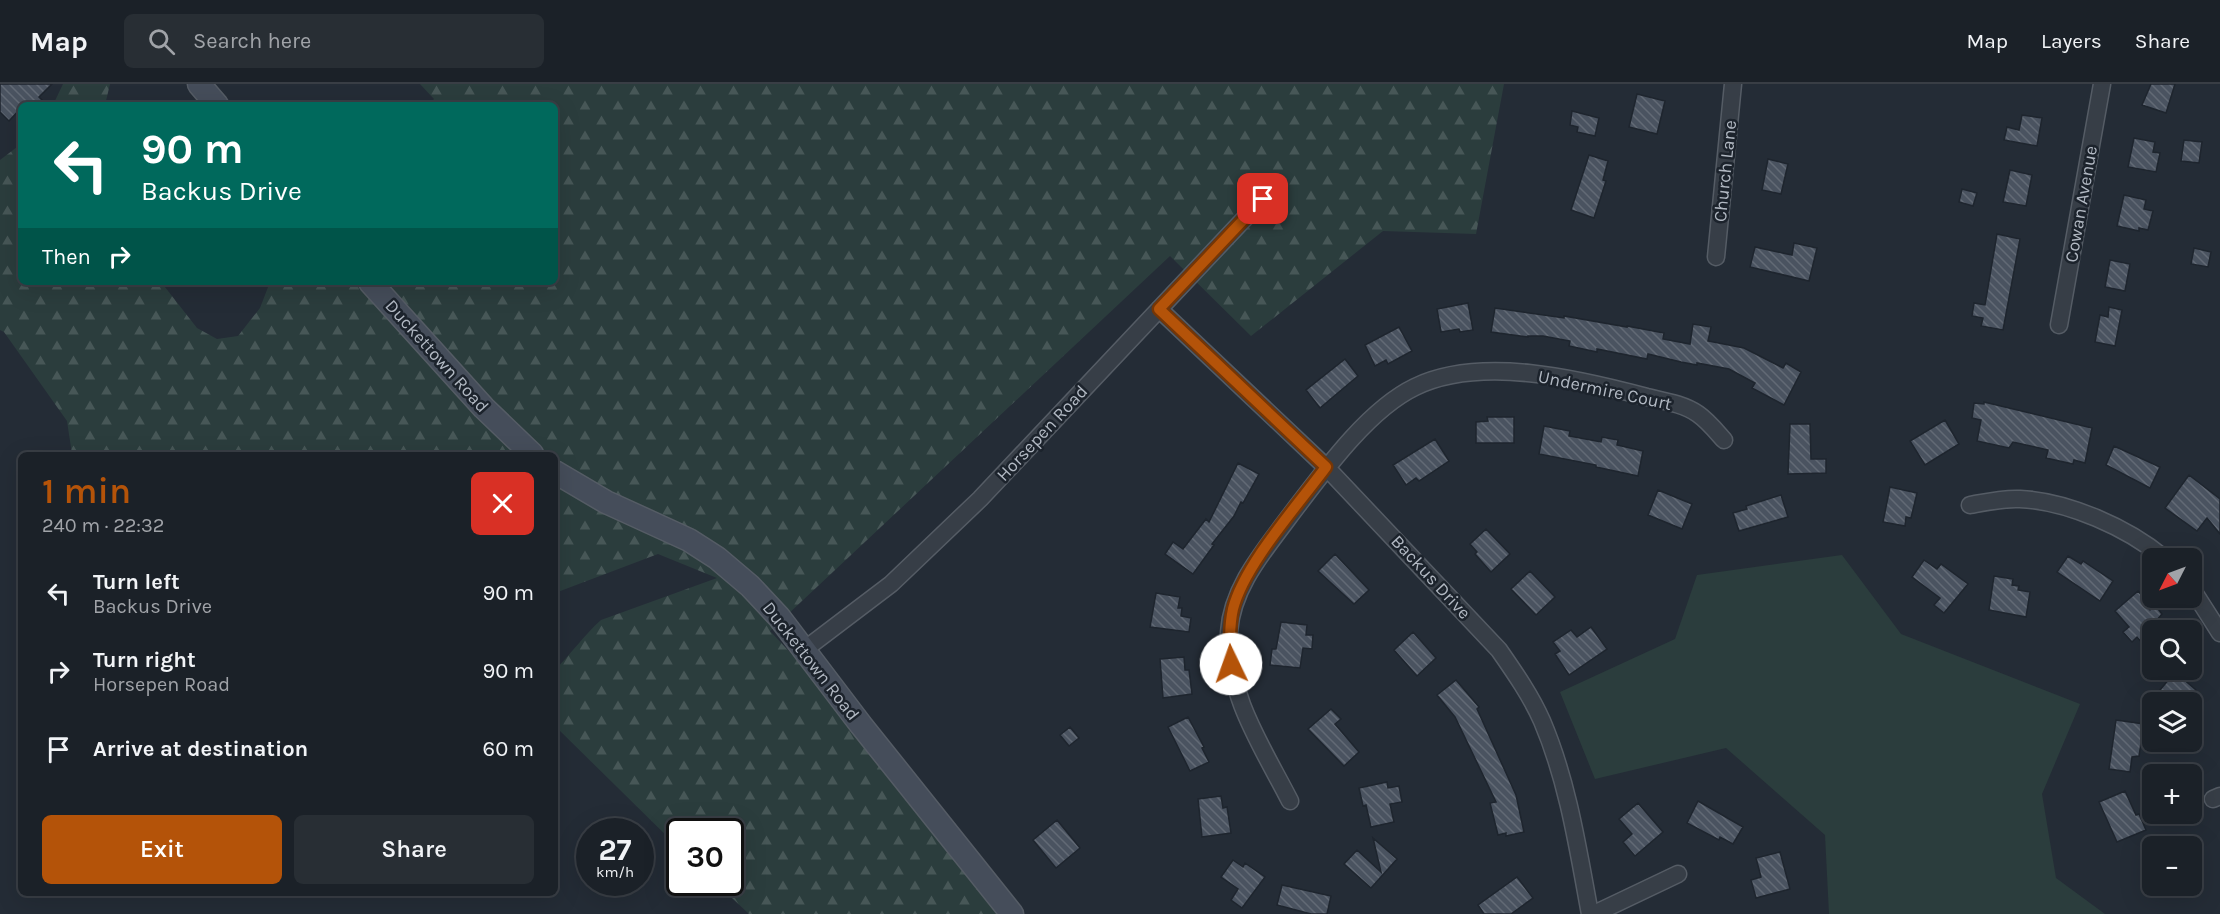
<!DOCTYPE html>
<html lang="en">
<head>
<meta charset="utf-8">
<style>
	body { margin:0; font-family:Karla,sans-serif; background:#282e34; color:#f1f3f6; height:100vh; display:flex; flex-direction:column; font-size:22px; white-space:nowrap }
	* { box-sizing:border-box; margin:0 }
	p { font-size:20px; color:#a0a3a8 }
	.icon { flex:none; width:33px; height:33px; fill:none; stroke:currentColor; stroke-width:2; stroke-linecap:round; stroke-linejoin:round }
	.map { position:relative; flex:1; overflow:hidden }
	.panel { position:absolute; left:18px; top:368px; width:540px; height:444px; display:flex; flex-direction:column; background:#1b2128; border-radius:9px; box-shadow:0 6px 24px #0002,0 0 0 2px #393e45 }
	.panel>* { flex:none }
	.guide { position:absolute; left:18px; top:18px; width:540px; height:183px; border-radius:9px; box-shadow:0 6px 24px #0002,0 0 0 2px #393e45; background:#00695c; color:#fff; overflow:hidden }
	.needle { width:39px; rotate:228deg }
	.fabs { position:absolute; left:2142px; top:464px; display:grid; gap:12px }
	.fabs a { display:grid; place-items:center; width:60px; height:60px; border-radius:9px; background:#1b2128; box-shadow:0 6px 24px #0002,0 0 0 2px #393e45; font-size:30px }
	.speed { position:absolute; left:576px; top:734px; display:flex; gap:12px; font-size:30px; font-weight:700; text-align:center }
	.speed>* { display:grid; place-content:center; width:78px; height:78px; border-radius:50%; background:#1b2128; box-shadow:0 6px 24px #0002,0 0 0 2px #393e45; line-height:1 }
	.speed small { font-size:15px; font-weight:400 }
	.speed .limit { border:3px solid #111; border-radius:9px; background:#fff; color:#111 }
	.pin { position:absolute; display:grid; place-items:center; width:51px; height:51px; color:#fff; margin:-26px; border-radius:12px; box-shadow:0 3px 9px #0006 }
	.me { position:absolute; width:66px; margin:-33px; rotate:357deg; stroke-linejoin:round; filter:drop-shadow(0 0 4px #0008) }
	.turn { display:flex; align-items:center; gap:21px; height:126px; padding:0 24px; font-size:27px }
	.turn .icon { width:78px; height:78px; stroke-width:2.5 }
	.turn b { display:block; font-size:42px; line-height:51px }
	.then { display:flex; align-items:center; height:57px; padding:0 24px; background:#0003; gap:12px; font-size:22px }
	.round { display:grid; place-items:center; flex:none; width:63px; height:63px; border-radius:9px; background:#282e34 }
	.summary { display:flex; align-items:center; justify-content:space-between; height:102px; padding:0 24px }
	h1 { font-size:36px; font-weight:600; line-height:45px; color:#b45309 }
	.primary-button { display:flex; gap:12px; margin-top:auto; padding:12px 24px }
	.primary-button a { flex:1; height:69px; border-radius:9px; background:#b45309; color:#fff; font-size:24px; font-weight:600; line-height:69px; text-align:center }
	.primary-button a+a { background:#282e34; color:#f1f3f6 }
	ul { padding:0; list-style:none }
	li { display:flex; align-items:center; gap:18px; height:78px; padding:0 24px }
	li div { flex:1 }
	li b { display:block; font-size:22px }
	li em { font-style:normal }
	header { display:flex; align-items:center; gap:36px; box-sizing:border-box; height:84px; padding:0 30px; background:#1b2128; border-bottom:2px solid #393e45 }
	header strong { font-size:28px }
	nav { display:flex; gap:33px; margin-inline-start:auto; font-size:21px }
	.search { width:420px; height:54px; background:#282e34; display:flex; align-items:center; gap:15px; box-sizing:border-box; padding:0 21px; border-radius:9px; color:#a0a3a8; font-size:22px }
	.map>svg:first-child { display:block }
	.green { fill:#2b3d3d }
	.forest { fill:url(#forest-firs) }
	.building { fill:url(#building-back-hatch); stroke:#1e252e; stroke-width:1.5 }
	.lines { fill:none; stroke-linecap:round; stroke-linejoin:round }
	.street-casing { stroke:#555c65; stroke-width:19 }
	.secondary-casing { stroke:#555c65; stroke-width:25 }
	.street { stroke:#373e47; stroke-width:16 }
	.secondary { stroke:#454d5a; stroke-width:22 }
	.route-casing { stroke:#753606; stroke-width:15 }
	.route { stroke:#b45309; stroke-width:10 }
	.labels { text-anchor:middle; stroke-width:5; stroke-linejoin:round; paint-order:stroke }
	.street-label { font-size:18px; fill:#b2b9c3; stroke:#1c232c }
</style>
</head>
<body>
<header>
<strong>Map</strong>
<div class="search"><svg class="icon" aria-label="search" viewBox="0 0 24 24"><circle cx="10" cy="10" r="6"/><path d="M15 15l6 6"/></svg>Search here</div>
<nav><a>Map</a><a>Layers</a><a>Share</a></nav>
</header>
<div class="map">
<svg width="2220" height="830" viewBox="0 0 2220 830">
	<defs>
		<pattern id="forest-firs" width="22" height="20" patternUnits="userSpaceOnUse" patternTransform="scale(1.5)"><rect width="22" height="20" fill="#2b3d3d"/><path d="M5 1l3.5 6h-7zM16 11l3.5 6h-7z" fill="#475757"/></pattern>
		<pattern id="building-back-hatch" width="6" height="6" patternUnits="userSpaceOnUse" patternTransform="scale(1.5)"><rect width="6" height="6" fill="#4a5360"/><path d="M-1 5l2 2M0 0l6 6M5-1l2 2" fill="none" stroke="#626a75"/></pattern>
	</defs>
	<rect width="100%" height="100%" fill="#242c36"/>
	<!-- green -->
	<path class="green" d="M1842,471l59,79 179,70 -38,90 14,84 49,36h-276l-4,-79 -99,-87 -131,31 -35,-87 115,-53 22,-64z"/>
	<!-- forest -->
	<path class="forest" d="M63,0h47l-5,21h-52z
		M420,0h1084l-28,150 -93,-3 -132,105 -81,-80 -400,375 43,46 186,237h-250l-34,-32h15v-51h-50l-1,17 -124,-122v-56c16,-16 29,-35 46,-50l116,-42 -59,-24 -103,39v-139h-483l-5,-33 -63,-89 -4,-2v-170l21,-16v138h140l36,46 20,11 21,-3 22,-28 10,-26h285v-177h-126l5,-6z"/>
	<!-- building -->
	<path class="building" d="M0,0h52l-13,13 8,8h-26v3l-12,13 -9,-9z
		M2151,0h24l-9,29 -24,-8z
		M1637,10l28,7 -8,33 -28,-7z
		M1572,27l27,7 -4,18 -18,-4 1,-5 -8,-2z
		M2022,31l20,3 -5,28 -33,-6 3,-13 12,3z
		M2134,54l21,4 -2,10 7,1 -4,19 -28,-5z
		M2184,56l18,2 -3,21 -18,-2z
		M1589,71l19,6 -5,19 3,1 -12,37 -23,-8z
		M1768,75l20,5 -7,30 -19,-4z
		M2010,86l22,5 -6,31 -23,-4z
		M1962,105l15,4 -4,13 -14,-4z
		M2124,111l22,5 -2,9 9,2 -5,19 -9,-2v3l-22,-5z
		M1997,150l23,5 -17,91 -22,-4 2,-8 -11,-2 2,-13 11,2z
		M1794,159l23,5 -8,33 -59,-14 5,-20 37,8z
		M2194,164l17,4 -3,15 -17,-3z
		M2110,176l20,4 -5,27 -20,-4z
		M1468,219l5,27 -13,2 -1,-3 -18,3 -4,-23z
		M2109,223l13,3 -7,36 -20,-4 5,-27 8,2z
		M1495,224l69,10v-2l63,11v-1l37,7 -1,6 27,5 3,-20 18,3 -3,14 36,7 39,20 3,-5 15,9 -17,33 -32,-17 3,-5 -26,-14 -32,-6v2l-16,-3 -33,-8 -1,5 -50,-10v3l-28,-6 1,-5 -27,-5h-15v1l-37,-5z
		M1399,243l13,24 -24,13 -2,-4 -11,6 -10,-21z
		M1345,275l13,17 -38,32 -14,-18z
		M1984,318l108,26 -7,35 -11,-3 -1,4 -27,-6 2,-8 -35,-8 -4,6 -32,-7 4,-21 -9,-2 2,-15 10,1z
		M1487,333h27v26h-38v-21l12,-1z
		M1945,336l14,24 -34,21 -15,-24z
		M1790,340h20l1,35h15v14l-38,1z
		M1544,342l26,5 -1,5 32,6 1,-5 16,3 -1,5 26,6 -5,25 -42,-9v-2l-57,-11z
		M1435,355l14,22 -30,20 -3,-3 -10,7 -13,-20z
		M2114,362l46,21 -10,21 -44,-23z
		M1238,379l21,11 -16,29 -2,-1 -7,14 -22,28 2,1 -21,29 -28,-20 8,-12 10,7 23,-30 3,3z
		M2189,391l31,24v35l-13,-16 -10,13 -32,-23z
		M1890,403l27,6 -6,25 -5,-1 -1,9 -22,-4z
		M1658,406l34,14 -10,25 -34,-14z
		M1781,411l7,22 -49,14 -6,-18 14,-4 -1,-3z
		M1486,445l24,25 -19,18 -16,-18 2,-2 -7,-8z
		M1335,470l34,36 -15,14 -36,-33z
		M2068,472l13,8 2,-3 30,20 -13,20 -43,-29z
		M1924,476l13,9 4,-5 27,20 -24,29 -10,-8 6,-7 -28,-21z
		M1530,487l25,26 -19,18 -25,-26z
		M1994,492l19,3 -1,6 7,1 -1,4 12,2 -4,25 -37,-7z
		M2138,507l11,12 -3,2 4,5 5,-5 7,9 -6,7 8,9h-12v8l-8,7 -7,-8 -5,5 -9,-10 6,-5 -14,-16z
		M1156,509l24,4 -2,11h4l-1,8 10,2 -2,14 -39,-5z
		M1281,538l26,3 -1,10h7l-1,14 -9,-1 -3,20 -30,-3 2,-16h4z
		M1591,543l16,22 -38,26 -14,-21 5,-3 -7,-9 18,-12 6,7z
		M1413,548l23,26 -19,18 -23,-26z
		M1184,573l1,13h4l3,24 -29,4 -3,-39z
		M2175,588l21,18 -11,12h-35z
		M1456,596l23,27 -2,2 39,86 8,37 -18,4v-3l-8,2 -8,-32 6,-1 -41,-85 -18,-22z
		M1331,625l10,10 -6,5 24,28 -15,14 -36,-37z
		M1188,633l16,30 -2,1 7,14 -19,9 -22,-44z
		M2116,636l28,4 -5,32 -7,1 -2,15 -21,-3z
		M1070,643l9,11 -10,8 -9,-11z
		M1387,698l1,6 11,-2 3,16 -12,2 4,18 -23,5 -5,-22 -3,1 -4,-18z
		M2125,707l11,24 3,-1 7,16 -29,12 -18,-40z
		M1221,712l2,12 4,-1 4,26 -29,4 -4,-38z
		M1698,717l45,26 -10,17 -13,-7 -1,3 -32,-17z
		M1638,719l25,29 -28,24 -12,-14 9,-8 -13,-15z
		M1057,736l23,28 -24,20 -23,-28z
		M1373,754l24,21 -26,29 -27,-24 13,-14 24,22z
		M1780,768l10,37 -34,9 -5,-18 10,-3 -5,-19z
		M1233,776l10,7 2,-4 20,14 -23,31 -11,-8 7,-11 -17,-12z
		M1517,793l16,21 -22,16h-27l-6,-9z
		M1282,801l49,11 -4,18h-16l-34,-9z"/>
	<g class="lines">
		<!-- street casing -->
		<g class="street-casing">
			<path id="street" d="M1716,173l17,-173
				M1159,225l167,158 173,183c16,23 32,46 43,71 26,61 36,128 48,193
				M2059,241l43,-241
				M1970,421c16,-3 34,-7 50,-6 48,2 108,29 144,59
				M2192,505l28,44
				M804,566l87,-66 89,-85 283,-300
				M2213,715l7,-3
				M1290,717c-27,-53 -64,-107 -61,-169 3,-45 35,-81 60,-115 32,-42 78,-107 126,-130 66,-32 164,-8 232,10 17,4 37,7 51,17 10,7 18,17 26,26
				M1594,830l84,-40"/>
		</g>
		<!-- secondary casing -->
		<g class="secondary-casing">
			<path id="secondary" d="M199,0l18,21
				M370,198l114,126 48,46
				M555,388l51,30 83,38 28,18 33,28 29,31 82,108 151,189"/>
		</g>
		<!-- street -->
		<use href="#street" class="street"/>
		<!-- secondary -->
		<use href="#secondary" class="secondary"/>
	</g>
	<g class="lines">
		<!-- route casing -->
		<g class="route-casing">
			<path id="route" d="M1231,580c-1,-19 -2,-37 2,-55 11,-44 65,-104 93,-142l-167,-158 104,-110"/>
		</g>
		<!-- route -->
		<use href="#route" class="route"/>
	</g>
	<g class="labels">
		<!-- street labels -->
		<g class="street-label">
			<text transform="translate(1725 87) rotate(-84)" y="6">Church Lane</text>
			<text transform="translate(2081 120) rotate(-80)" y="6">Cowan Avenue</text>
			<text transform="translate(437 272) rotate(48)" y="6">Duckettown Road</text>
			<text transform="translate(1605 306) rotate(12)" y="6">Undermire Court</text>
			<text transform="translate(1042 349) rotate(-47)" y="6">Horsepen Road</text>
			<text transform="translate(1431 493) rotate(47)" y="6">Backus Drive</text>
			<text transform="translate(811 577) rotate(52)" y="6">Duckettown Road</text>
		</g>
	</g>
</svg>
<div class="fabs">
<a><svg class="needle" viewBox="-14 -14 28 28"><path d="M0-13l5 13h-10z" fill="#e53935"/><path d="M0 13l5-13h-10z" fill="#a0a3a8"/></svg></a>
<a><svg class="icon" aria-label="search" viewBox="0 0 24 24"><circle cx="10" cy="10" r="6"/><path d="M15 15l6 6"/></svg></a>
<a><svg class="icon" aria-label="layers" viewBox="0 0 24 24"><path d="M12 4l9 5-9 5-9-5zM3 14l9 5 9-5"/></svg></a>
<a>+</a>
<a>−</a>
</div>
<div class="speed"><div>27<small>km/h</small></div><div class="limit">30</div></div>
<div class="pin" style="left:1263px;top:115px;background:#d93025"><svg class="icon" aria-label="arrive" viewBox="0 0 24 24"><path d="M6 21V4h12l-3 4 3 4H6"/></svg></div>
<svg class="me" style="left:1231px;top:580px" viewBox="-20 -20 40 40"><circle r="19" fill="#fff"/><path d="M0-13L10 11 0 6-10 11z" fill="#b45309"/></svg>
<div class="guide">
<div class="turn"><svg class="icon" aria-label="left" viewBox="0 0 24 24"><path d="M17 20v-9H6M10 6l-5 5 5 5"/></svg><div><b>90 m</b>Backus Drive</div></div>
<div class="then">Then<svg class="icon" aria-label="right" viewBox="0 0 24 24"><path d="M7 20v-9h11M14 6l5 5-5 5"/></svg></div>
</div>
<section class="panel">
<div class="summary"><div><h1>1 min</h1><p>240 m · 22:32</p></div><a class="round" style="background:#d93025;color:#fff"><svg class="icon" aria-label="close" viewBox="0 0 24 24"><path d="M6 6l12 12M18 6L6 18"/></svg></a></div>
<ul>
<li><svg class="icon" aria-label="left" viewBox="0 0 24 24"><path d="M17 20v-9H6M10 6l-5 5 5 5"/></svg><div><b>Turn left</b><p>Backus Drive</p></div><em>90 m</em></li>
<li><svg class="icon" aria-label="right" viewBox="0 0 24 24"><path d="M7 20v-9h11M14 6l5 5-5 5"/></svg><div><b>Turn right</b><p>Horsepen Road</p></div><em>90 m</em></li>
<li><svg class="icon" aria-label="arrive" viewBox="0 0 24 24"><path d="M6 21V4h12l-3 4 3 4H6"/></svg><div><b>Arrive at destination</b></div><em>60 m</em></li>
</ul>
<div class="primary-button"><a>Exit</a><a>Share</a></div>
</section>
</div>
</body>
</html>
